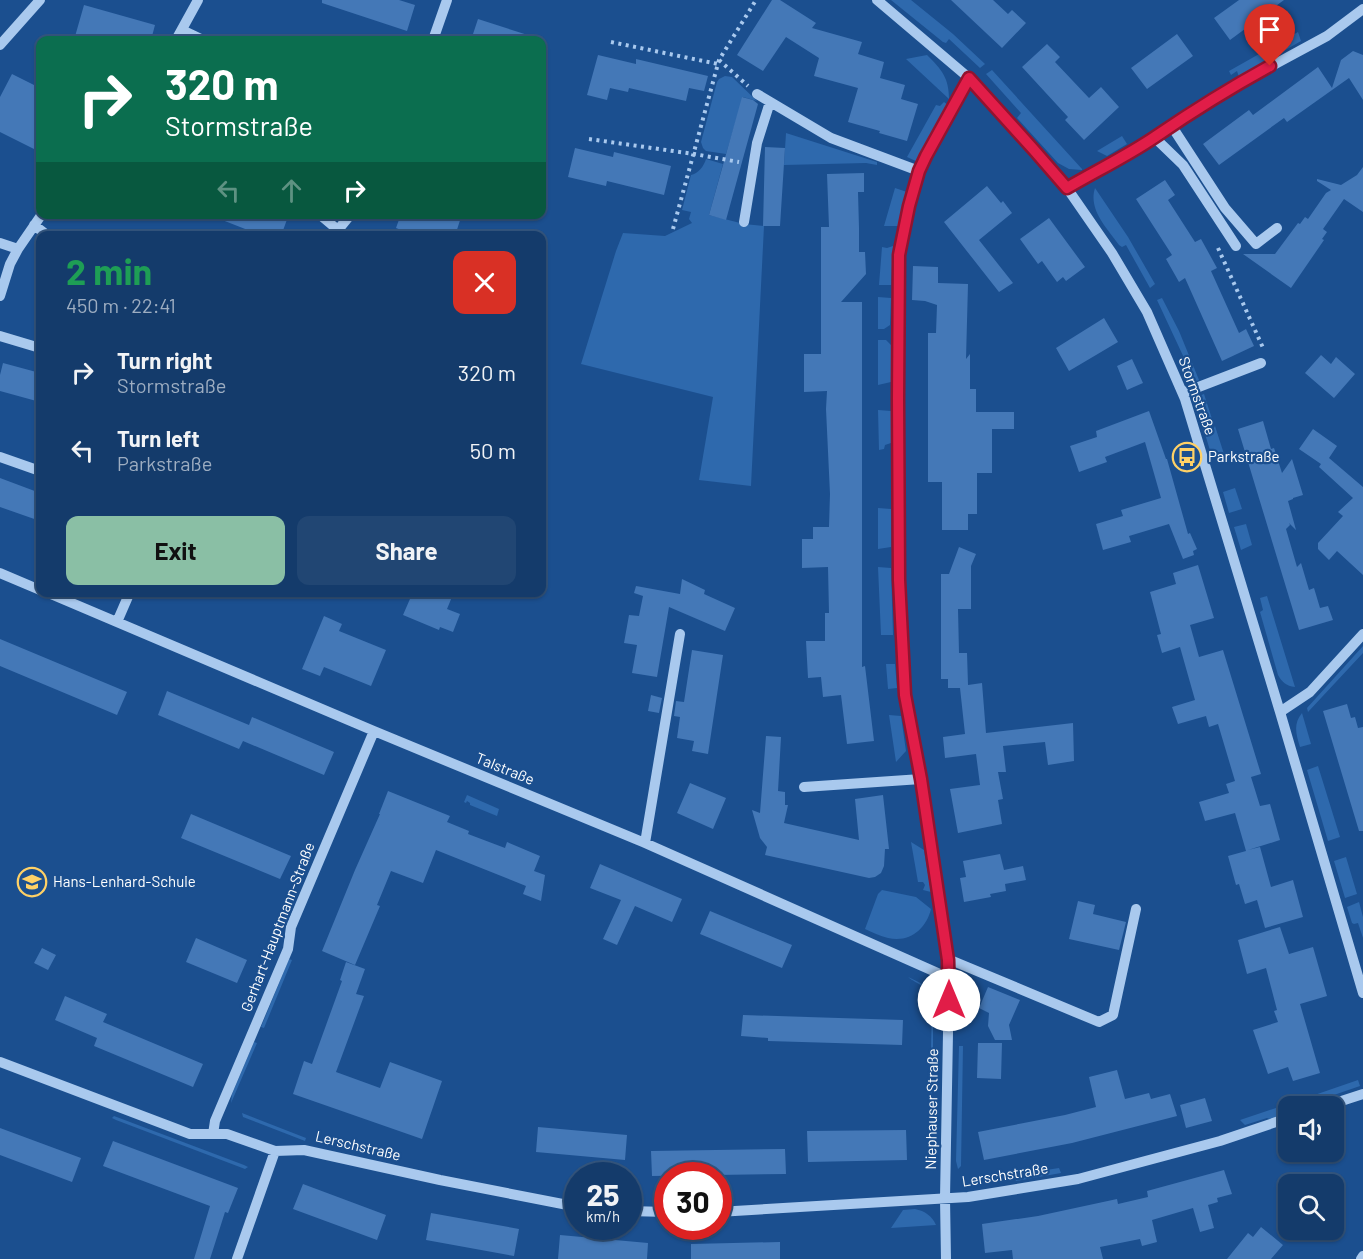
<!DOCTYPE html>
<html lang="en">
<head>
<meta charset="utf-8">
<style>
	body { margin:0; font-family:Barlow,sans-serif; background:#214673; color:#f1f3f6; height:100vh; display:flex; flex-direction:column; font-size:22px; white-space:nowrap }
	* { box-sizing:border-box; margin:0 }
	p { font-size:20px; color:#9dadc1 }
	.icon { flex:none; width:33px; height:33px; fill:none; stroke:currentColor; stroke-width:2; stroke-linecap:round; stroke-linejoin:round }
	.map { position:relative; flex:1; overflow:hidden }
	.sheet { position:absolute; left:36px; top:231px; width:510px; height:366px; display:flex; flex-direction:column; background:#143b6b; border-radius:12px; box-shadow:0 2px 4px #0004,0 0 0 2px #33557e }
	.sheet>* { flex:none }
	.top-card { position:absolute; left:36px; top:36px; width:510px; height:183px; border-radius:12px; box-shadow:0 2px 4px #0004,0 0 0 2px #33557e; background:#0b6e4f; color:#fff; overflow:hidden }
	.controls { position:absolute; left:1278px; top:1096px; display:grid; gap:12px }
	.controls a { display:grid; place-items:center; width:66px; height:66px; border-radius:12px; background:#143b6b; box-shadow:0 2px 4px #0004,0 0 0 2px #33557e; font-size:30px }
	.speed { position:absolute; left:564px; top:1162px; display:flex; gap:12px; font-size:30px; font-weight:700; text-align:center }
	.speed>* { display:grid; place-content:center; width:78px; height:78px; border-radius:50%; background:#143b6b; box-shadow:0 2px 4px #0004,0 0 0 2px #33557e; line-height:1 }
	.speed small { font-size:15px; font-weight:400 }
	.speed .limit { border:9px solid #d22; background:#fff; color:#111 }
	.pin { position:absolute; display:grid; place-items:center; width:51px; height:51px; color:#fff; margin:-62px -26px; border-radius:50% 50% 50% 0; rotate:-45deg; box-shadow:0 0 6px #0007 }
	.pin .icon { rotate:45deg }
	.me { position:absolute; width:66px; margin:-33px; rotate:0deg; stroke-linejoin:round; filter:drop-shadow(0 0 4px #0008) }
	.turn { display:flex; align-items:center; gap:21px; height:126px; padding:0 30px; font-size:27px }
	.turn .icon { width:78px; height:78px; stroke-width:2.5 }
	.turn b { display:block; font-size:42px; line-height:51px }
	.lanes { display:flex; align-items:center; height:57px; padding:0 30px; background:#0003; justify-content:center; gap:30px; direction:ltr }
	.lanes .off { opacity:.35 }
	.round { display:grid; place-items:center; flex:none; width:63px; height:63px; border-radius:12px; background:#214673 }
	.headline { display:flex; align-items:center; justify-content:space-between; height:102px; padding:0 30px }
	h1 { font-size:36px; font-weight:700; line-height:45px; color:#1e9e55 }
	.action { display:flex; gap:12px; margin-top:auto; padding:12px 30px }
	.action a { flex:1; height:69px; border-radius:12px; background:#8abfa5; color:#111; font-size:24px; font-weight:700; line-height:69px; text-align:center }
	.action a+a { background:#214673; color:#f1f3f6 }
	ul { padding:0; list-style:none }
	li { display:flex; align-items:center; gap:18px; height:78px; padding:0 30px }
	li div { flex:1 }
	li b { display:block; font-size:22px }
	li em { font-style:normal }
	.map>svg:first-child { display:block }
	.green { fill:#2e69ad }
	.building { fill:#4478b7 }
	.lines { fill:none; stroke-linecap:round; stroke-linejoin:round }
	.path { stroke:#a9c9ee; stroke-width:4; stroke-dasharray:3 4.5; stroke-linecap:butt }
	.minor { stroke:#a9c9ee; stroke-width:10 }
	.route-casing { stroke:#92132f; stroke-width:15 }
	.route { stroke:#e11d48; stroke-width:10 }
	.labels { text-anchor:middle; stroke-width:4.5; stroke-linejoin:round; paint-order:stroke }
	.street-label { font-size:15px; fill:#fff; stroke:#1b4f8f }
	.poi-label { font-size:15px; fill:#fff; stroke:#1b4f8f; text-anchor:start }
</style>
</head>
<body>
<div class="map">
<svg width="1363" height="1259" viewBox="0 0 1363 1259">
	<rect width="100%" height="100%" fill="#1b4f8f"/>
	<!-- green -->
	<path class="green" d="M891,0h20l42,34 32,30 -5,4 -31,-29 -3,4 -3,-1z
		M1298,32l3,9 -62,36 -2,-6 -6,4 -2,-4z
		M927,55c15,15 22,23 22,44l-43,-40z
		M992,70l90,99v1l-13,-1 -11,-6 -40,-44 -1,-1 4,-5 -35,-39z
		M725,76l7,1 25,24 -14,-4 -17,57 -20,-3 -3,-3 -2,-6 16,-60 2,-3z
		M944,102l4,3 -30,57 -11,-5 29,-52 4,1z
		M786,133l91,29v3l-11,-2 -82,2z
		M1122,136l5,8 -20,12 -10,-5z
		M706,159l17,5 -14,51 35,9 20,2 -13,260 -52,-6 14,-83 -132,-33 35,-113 7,-18 42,3 27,-13 -3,-4 2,-7 -9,-2 9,-35c7,-1 13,-9 15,-16z
		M895,188l12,4 -9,34h-14z
		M1095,188l33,49 27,47 -5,4 -24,-43 -4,2 -3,-2c-12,-17 -31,-35 -24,-57z
		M893,246l-2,39h-12l3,-38 5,1z
		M878,297l13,1 -1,27 -6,4h-6z
		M1162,298l17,33 20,49 -10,4 -8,-19v-2l4,-3 -28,-60z
		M878,340h8l5,5v37l-13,3z
		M1204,394l9,28 -4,-1 -2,4 3,4 3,1 2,-4 9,28 -12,3 -18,-59z
		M878,410l13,1v32l-6,2 -1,4 -5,1z
		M1235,488l7,21 -13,4 -6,-21z
		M878,508l13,1v38l-13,2z
		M1246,524l6,21 -11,5 -7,-23z
		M878,567l13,1 2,67h-12z
		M1267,596l28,91c-9,-1 -13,-5 -17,-12l-18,-63 3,-2 -3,-12z
		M1363,646v7l-55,59 -1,-4z
		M886,664h9l2,24 -9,1z
		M1302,713l9,31 -11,3c-4,-13 -7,-23 2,-34z
		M889,715l12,1 5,35 -10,11z
		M1318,766l22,71 -12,4 -21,-71z
		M467,795l32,14 -2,7 -27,-11v-2l-3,-2 -1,2 -2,-1z
		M911,842l13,8 7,42 -8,-2 2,-5 -2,-3h-5z
		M1346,857l11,37 -12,4 -11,-37z
		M882,890l34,7 15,12c-5,20 -21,34 -43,29 -8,-2 -16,-6 -23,-9l13,-35z
		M1359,902l4,15v21l-5,-15 -4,1 -2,-1 -5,-16z
		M289,959l3,1 -28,68 -3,-1z
		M908,977c10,5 20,8 25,18v55h-2l1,-48c-4,-17 -14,-17 -24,-25z
		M254,1042l3,1 -26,60 1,-9z
		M959,1046h4l-2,120 -3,3 -2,-8z
		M931,1052h2l-2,70h-2z
		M1358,1080l2,6 -58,20 -2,-6z
		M1282,1106l3,7 -4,4 -9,3 -5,-2 -22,7 -5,-5z
		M242,1113l64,25 -1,3 -62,-24z
		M114,1116l130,49 4,2 -3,2 -129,-49 -4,-2z
		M1059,1168l2,5 -45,8 -2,-6z
		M915,1209c10,2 17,7 21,16l-45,3 12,-18z"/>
	<!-- building -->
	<path class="building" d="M322,0h77l16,5 -8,26 -85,-28z
		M772,0h8l36,23 -4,5 50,14 -4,12 26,8 -4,16 25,7 -4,14 17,5 -11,37 -28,-8 1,-2 -32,-9 10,-34 -44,-12 5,-18 -33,-21 -23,34 -26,-16z
		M951,0h42l15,14 4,-4 14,13 -24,25z
		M1239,0h45l-54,40 -16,-22z
		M84,5l71,20 -4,15h-77z
		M478,19l56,18 -1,3h-62z
		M1177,34l16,22 -46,33 -16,-21z
		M1047,44l13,13 -5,5 34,36 12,-11 18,20 -35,33 -19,-20 3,-3 -46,-50z
		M1353,51l10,4v45l-14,-22 -62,44 -3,-4 -65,47 -16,-21 46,-34 4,5 65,-48 14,21 9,-28z
		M598,55l38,9v-5l72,17 -4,15 -15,-3 -3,13 -57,-13 -1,4 -18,-4 -3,12 -20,-5z
		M12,74l28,14v64l-40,-20v-35z
		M742,97l11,3 5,4 -32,116 -17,-5z
		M765,147l20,1 -5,78h-17z
		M575,148l38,9 1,-5 57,14 -7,29 -57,-14 -1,5 -38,-9z
		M1363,167v45l-19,-13 -21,30 4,3 -5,7 2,1 -33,48 -48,-34h32l23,-31 2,1 5,-7 3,2 18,-26 5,-3 -14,-9v-2l24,6 16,-10z
		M864,173v19h-6l1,36v24h6l1,22 -25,28h21v365l3,-1 9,75 -27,3 -6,-49 -18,2 -2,-20 -13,1 -2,-37h19v-28h4l-1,-46 -26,1v-29h11v-12h16l1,-33 -4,-85 1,-18 -23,1v-38h17v-127h8l-2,-53z
		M1165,180l10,15 -7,5 27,42 6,-3 16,29 -6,3 28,62 7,-4 8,17 -32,15 -37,-83 -6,4 -13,-23 6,-4 -36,-56z
		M987,186l14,17 2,-2 9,12 -33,27 34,43 -14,9 -55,-70z
		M212,214h77l-8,22h-18l-51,-20z
		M401,214h61l-7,22h-56l2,-6 -5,-2z
		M1049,218l36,49 -19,14 -3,-4 -6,5 -15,-21 -4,3 -18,-25z
		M913,266l25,1v16l30,1 -2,75 4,-5v35h6v23h38v17h-22v44h-15v41h-9v16h-26v-48h-14v-149h8l1,-28 -12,-4 -13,-1z
		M1104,318l14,24 -49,29 -13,-23z
		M1321,355l10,9 5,-7 19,17 -21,24 -29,-25z
		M1132,359l11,24 -16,7 -10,-24z
		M3,363l37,10v29l-40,-11v-16z
		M1149,411l17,48h1l21,75 2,-1 7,16 -4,2 1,4 -11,4 -14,-35 -40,12 2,6 -28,8 -7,-26 27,-8 -2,-6 40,-12 -16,-56 -40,15 2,5 -28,10 -9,-26 27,-9 -1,-6z
		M1263,421l8,28 3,-1 8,25 10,-14 11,36 -10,3v1l-5,2 8,29 -7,-7 1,2 -4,4 11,38 4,-4 8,27 5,-2 6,20 8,-2 5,14 -34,10 -61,-201z
		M1313,429l24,17 -8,12 34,29v88l-26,-24 -8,9 -11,-11v-6l25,-27 -5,-4 15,-14 -34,-31 2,-3 -22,-15z
		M0,478l40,15v28l-40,-14z
		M959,547l17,7 -5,12v43h-13l1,44h8l1,32 14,-2 4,50 87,-10 1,38 -26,4 -3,-23 -42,4 3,26h-8l5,27 -5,1 4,24 -44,9 -8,-44 30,-4 -4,-31 -31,4 -2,-21 22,-3 -5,-46h-12v-9h-7v-105h8z
		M1198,565l16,53 -24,7 9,32 24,-7 38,124 -10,3 9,29 10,-2 10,36 -32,10 12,-3 11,40 22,-7 10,37 -38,11 -8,-28 -12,4 -6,-20 -3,1 -8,-29 18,-5 -11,-38 -30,8 -6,-19 30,-9 -3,-9 9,-3 -17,-57 -9,3 -3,-11 -28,8 -6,-17 23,-7 -15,-53 -18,6 -5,-18 4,-1 -11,-42 26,-8 -3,-11z
		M682,579l23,11 -1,4 31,14 -10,23 -56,-24 -12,70 -25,-4 5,-28 -13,-2 5,-28 10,1 4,-20 -9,-3 2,-7 44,8z
		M413,592h41l-7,17 13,5 -7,18 -13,-5 -1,3 -36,-15z
		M324,616l18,8 -3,7 47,19 -15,36 -47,-19 -4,9 -18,-7z
		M0,639l127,53 -10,23 -117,-49z
		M692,650l31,5 -15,99 -16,-3 2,-10 -17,-3 3,-21 -6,-1 2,-15 8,1z
		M167,691l82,34 3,-8 82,35 -10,23 -81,-34 -4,8 -81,-34z
		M651,695l11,3 -3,15 -11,-2z
		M1347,704l4,14 4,-1 3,11 5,-1v104h-4l-36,-120z
		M766,736l15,1 -3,54 7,1v13h3l-4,18 75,17 -4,-41 28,-4 6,54h-4l-1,17 -3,7 -6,4 -6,1 -104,-23 2,-8 -7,-9 -8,-28 8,3z
		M690,783l36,15 -13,31 -36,-16z
		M388,791l62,25 -3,6 22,9 -1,3 37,14 2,-6 33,14 -6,15 11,4 -4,26 -18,-7 3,-8 -90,-36 -13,33 -32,-12 -14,34 3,1 -25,59 -33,-14 33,-81 25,-56h-1z
		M191,814l100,42 -11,23 -99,-41z
		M1000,854l4,16 19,-4 3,14 -21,4 1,7 -16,3 1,3 -27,5 -4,-24 6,-1 -3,-16z
		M600,864l82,35 -10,23 -37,-16 -18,39 -14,-6 18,-39 -31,-12z
		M1078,901l17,4 -2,9 33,8 -7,28 -50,-11z
		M710,911l82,34 -10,23 -82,-34z
		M1280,927l9,27 24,-7 14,49 -27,8 20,69 -27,8 -5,-14 -20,7 -15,-44 25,-8 -4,-11 3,-1 -11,-42 -19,6 -9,-34z
		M196,938l51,22 -10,23 -51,-21z
		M42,948l14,7 -8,15 -14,-7z
		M346,962l19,7 -9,25 8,2 -28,76 44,16 10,-26 52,19 -20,58 -129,-45 11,-33 8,3 30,-83 -2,-1z
		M988,987l32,13 -11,25 3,15h-17l-7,-14 1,-13 -10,-5z
		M65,996l42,18 -4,8 100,42 -10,23 -99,-41 3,-8 -42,-18z
		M743,1015l160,5 -1,25 -134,-4v-3l-27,-2z
		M978,1043h24l-1,36 -24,-1z
		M1117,1070l8,29 24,-6 2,6 19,-5 7,22 -105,27 -88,17 -6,-28 87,-17 31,-8 -7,-30z
		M1205,1098l7,23 -26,7 -6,-23z
		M538,1127l89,8 -2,25 -89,-8z
		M0,1128l81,30 -9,24 -72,-27z
		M906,1130l1,30 -99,2 -1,-31z
		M113,1141l125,47 -10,25 -3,-1 -15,47h-16l16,-53 -107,-40z
		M785,1149l1,25 -134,2 -1,-25z
		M1224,1170l8,24 -15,4 1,4 -10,3 6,23 -14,4 -7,-24 -41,12 5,22 -15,4 -2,-7 -40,8 3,12h-90l-1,-9 -27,3 -3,-29 56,-8 79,-17 1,5 30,-7 -1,-6z
		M303,1184l83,31 -9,25 -84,-31z
		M431,1213l88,16 -5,27 -88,-16z
		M1261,1227l22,18 -12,14h-44l21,-26 5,4z
		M560,1235l88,8 -1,16h-89z
		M780,1242v17h-89v-15z"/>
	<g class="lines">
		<!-- path -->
		<path class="path" d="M611,42l107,22
			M719,60l29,26
			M589,139l105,15 45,8
			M673,229l46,-169 37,-60
			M1218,248l46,102"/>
		<!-- minor -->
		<path class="minor" d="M877,0l92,78 65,72 33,38 45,65 35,59 38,87 95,313 83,281
			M182,30l21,10
			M176,40l22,-40
			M433,40l14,-40
			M0,45l40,-45
			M757,94l74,44 88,33
			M1171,125l54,83 31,36 21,-16
			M1154,137l29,28 53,81
			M1067,188l87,-51 17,-12 62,-38 94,-51 36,-27
			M319,214l19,16
			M744,222l13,-79 13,-41
			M34,225l14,11
			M333,236l18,-22
			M0,243l18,6
			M0,296l10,-32 8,-15 24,-35
			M0,336l40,12
			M1183,393l78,-30
			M0,457l40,14
			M0,573l40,17
			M46,592l328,139 271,112 304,135
			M117,622l13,-30
			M1280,712l30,-20 53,-58
			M804,787l117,-8
			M645,843l35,-209
			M948,959l151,63 14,-7 23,-106
			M0,1062l190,72h37l48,17 29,-1 136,30 138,27
			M1323,1107l40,-13
			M213,1134l2,-13 73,-172 3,-22 83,-196
			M628,1211l40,1
			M718,1212l250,-15 110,-18 142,-38 68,-23
			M237,1259l38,-108
			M946,1259l-1,-61 4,-220 -1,-19 -27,-180 -16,-84 -6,-115 -1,-183 1,-142 10,-49 10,-35 7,-15 43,-78
			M1361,1259l2,-3"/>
	</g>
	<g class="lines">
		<!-- route casing -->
		<g class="route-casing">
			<path id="route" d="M949,1000l-1,-40 -27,-181 -16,-84 -6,-115 -1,-182 1,-143 10,-49 10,-35 7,-15 43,-78 65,72 33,38c29,-17 60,-32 88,-51 38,-26 75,-49 115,-71"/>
		</g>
		<!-- route -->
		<use href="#route" class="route"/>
	</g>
	<!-- icons -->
	<defs>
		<g id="bus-ring" transform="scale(1.5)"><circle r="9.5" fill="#1b4f8f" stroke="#ffd166" stroke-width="1.5"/><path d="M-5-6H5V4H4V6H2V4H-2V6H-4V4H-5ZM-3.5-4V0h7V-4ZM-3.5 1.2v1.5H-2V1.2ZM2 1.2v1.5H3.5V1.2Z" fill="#ffd166"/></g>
		<g id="school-ring" transform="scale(1.5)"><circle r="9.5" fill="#1b4f8f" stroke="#ffd166" stroke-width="1.5"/><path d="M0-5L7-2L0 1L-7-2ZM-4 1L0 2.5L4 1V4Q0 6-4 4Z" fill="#ffd166"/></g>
	</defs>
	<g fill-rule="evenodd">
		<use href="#bus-ring" x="1187" y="457"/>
		<use href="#school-ring" x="32" y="882"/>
	</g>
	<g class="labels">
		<!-- street labels -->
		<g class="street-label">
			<text transform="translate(1197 396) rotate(70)" y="5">Stormstraße</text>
			<text transform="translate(505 769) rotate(22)" y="5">Talstraße</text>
			<text transform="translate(278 927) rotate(-69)" y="5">Gerhart-Hauptmann-Straße</text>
			<text transform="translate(932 1109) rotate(-89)" y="5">Niephauser Straße</text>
			<text transform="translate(358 1146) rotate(13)" y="5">Lerschstraße</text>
			<text transform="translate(1005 1175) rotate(-9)" y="5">Lerschstraße</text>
		</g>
		<!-- poi labels -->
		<g class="poi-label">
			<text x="1208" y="462">Parkstraße</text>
			<text x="53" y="887">Hans-Lenhard-Schule</text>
		</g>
	</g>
</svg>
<div class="controls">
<a><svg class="icon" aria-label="sound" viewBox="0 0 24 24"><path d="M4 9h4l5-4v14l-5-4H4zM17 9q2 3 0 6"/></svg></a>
<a><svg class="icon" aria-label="search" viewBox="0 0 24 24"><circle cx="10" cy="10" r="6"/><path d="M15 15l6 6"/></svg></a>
</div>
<div class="speed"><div>25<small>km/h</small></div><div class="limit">30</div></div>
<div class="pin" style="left:1270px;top:66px;background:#d93025"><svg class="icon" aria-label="arrive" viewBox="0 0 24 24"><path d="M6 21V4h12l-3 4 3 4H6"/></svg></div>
<svg class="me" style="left:949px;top:1000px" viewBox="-20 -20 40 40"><circle r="19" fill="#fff"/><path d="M0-13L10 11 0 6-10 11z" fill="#e11d48"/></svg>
<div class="top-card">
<div class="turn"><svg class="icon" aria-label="right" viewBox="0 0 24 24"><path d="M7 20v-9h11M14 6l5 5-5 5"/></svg><div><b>320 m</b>Stormstraße</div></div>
<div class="lanes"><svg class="icon off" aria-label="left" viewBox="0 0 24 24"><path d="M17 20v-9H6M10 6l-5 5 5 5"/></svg><svg class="icon off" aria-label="ahead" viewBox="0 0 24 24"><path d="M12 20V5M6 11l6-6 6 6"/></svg><svg class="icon" aria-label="right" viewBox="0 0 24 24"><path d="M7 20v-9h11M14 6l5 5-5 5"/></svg></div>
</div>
<section class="sheet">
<div class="headline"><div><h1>2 min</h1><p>450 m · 22:41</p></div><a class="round" style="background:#d93025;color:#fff"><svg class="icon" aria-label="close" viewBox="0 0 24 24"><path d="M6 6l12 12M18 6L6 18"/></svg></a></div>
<ul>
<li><svg class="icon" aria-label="right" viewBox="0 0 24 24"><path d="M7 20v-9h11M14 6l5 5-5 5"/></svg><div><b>Turn right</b><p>Stormstraße</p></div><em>320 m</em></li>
<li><svg class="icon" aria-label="left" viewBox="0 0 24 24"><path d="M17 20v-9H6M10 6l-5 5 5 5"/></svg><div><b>Turn left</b><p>Parkstraße</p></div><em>50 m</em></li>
</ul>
<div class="action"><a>Exit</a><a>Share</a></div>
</section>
</div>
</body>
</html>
